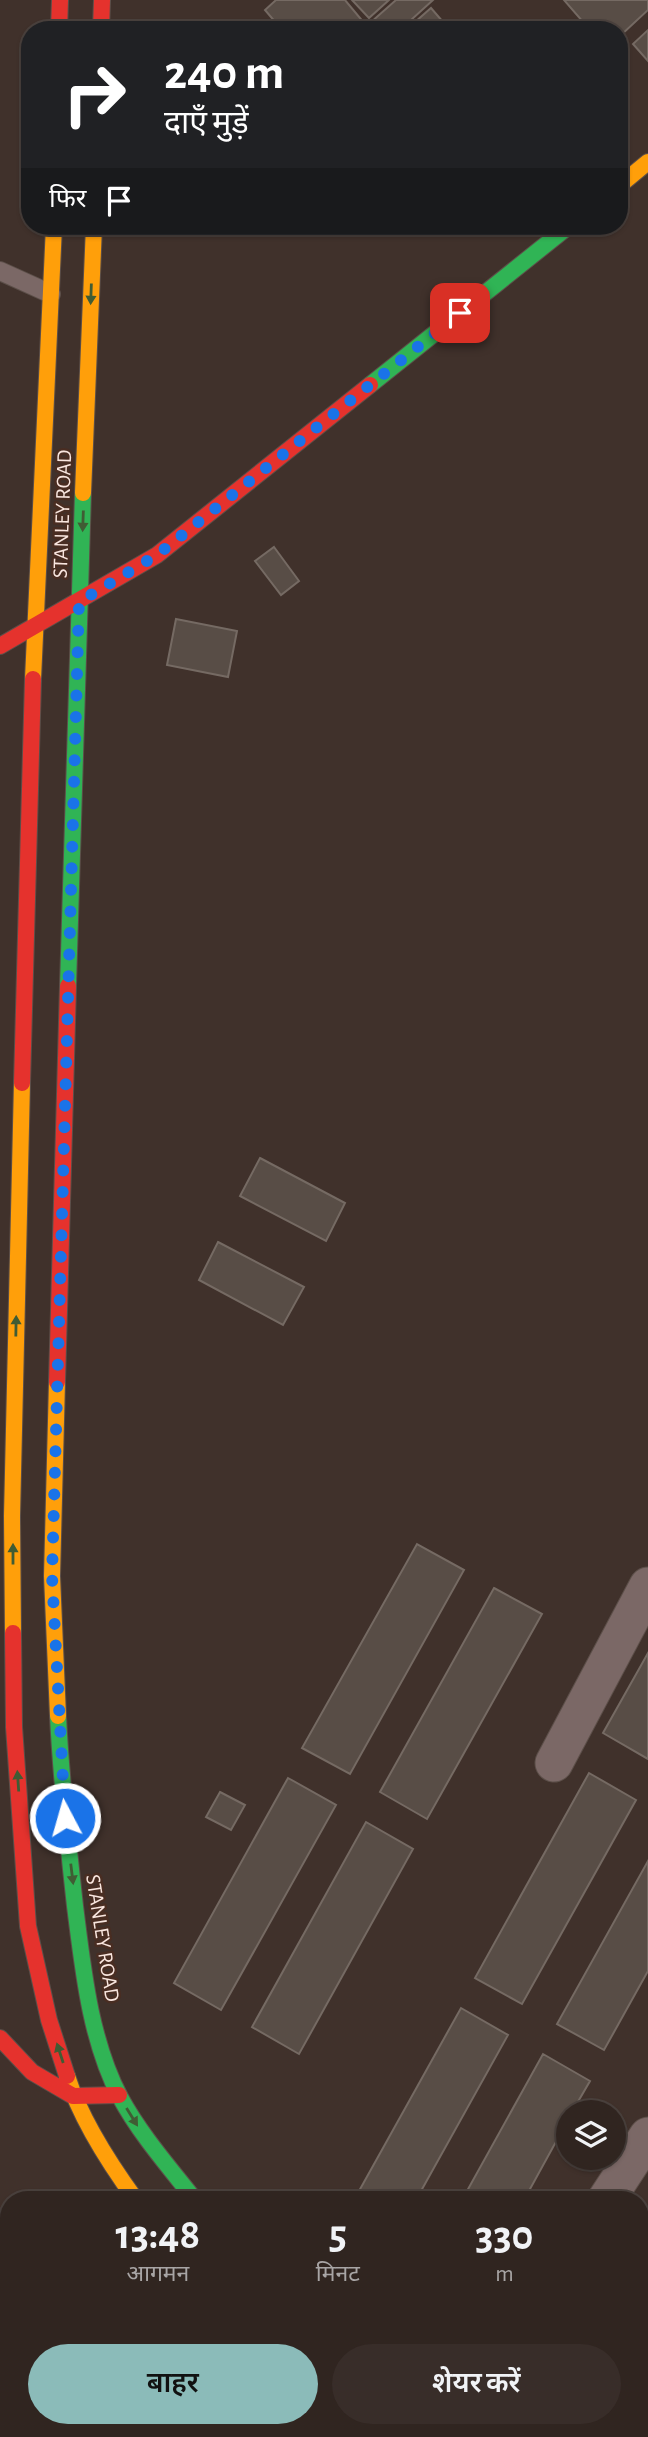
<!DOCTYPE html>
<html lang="hi">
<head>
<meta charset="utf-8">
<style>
	body { margin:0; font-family:"Alegreya Sans","Noto Sans Devanagari",sans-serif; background:#382d29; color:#f1f3f6; height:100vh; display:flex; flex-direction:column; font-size:26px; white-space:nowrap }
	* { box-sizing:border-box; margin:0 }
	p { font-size:23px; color:#a8a5a5 }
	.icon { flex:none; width:38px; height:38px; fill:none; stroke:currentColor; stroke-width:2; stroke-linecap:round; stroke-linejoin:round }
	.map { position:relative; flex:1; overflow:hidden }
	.panel { position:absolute; left:0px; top:2191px; width:649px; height:247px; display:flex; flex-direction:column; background:#302520; border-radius:28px 28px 0 0; box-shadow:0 2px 5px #0004,0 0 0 2px #4b423e }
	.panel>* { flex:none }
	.guide { position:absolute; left:21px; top:21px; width:607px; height:214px; border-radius:28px; box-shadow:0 2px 5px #0004,0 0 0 2px #4b423e; background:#202124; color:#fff; overflow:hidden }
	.tools { position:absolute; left:556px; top:2100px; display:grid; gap:14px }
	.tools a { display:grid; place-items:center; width:70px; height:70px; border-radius:50%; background:#302520; box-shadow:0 2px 5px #0004,0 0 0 2px #4b423e; font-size:35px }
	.pin { position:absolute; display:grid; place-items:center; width:60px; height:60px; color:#fff; margin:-30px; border-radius:14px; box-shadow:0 4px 10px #0006 }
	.me { position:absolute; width:77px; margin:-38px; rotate:354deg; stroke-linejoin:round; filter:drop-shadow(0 0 5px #0008) }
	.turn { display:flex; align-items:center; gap:24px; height:147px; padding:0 28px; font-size:32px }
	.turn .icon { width:91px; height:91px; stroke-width:2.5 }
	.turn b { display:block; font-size:49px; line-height:60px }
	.then { display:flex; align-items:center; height:66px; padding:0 28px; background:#0003; gap:14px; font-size:26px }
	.eta { display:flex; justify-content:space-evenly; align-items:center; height:119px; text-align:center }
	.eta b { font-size:42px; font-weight:600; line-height:49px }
	.button { display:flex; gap:14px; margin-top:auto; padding:14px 28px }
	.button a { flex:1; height:80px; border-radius:42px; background:#8bbbb9; color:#111; font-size:28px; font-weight:600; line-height:80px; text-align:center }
	.button a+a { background:#382d29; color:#f1f3f6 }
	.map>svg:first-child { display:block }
	.building { fill:#584d46; stroke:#756a63; stroke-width:2 }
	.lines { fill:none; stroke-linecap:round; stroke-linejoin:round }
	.lane-casing { stroke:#5c4f49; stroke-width:20 }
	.street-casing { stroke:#5c4f49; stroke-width:39 }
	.fast-casing { stroke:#5c4f49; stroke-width:18 }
	.slow-casing { stroke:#5c4f49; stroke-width:18 }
	.jam-casing { stroke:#5c4f49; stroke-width:18 }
	.lane { stroke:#7b6866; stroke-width:18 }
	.street { stroke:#7b6866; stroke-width:37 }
	.fast { stroke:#30b455; stroke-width:16 }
	.slow { stroke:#ff9f0a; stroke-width:16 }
	.jam { stroke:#e5322d; stroke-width:16 }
	.oneway { fill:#405c34 }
	.route { stroke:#1a73e8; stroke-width:12; stroke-dasharray:0 21.6 }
	.labels { text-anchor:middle; stroke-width:5; stroke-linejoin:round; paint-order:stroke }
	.street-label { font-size:21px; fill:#f9e6df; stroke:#492d22 }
</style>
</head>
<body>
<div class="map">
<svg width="648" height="2437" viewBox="0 0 648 2437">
	<rect width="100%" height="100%" fill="#40312b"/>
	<!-- building -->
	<path class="building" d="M276,0h69l25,30h-88l-17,-20z
		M352,0h37l-20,18z
		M396,0h37l-33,30h-23l-7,-7z
		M564,0h84v10l-28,26v-6h-30z
		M431,8l19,22h-44z
		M648,30v31l-15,-17z
		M274,547l25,34 -18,14 -26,-34z
		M176,619l61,12 -9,46 -61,-12z
		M260,1158l85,45 -19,38 -86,-45z
		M218,1242l86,45 -21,38 -84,-45z
		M417,1544l47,26 -114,204 -48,-26z
		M494,1588l48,26 -115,205 -47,-27z
		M648,1653v106l-45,-26z
		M589,1773l47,27 -114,204 -47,-26z
		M288,1778l48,27 -115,205 -47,-27z
		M220,1792l25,13 -14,25 -25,-13z
		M366,1822l47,27 -114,205 -47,-27z
		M648,1861v110l-44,79 -47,-26z
		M461,2008l47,27 -92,165h-62z
		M543,2054l47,27 -18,31h-3v6l-45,82h-62z"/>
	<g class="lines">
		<!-- lane casing -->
		<g class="lane-casing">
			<path id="lane" d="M0,271l51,23"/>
		</g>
		<!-- street casing -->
		<g class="street-casing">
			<path id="street" d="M554,1763l94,-177
				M606,2200l42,-64"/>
		</g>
		<!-- fast casing -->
		<g class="fast-casing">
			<path id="fast" d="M370,385l199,-159
				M68,986l15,-493
				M58,1716c3,64 10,127 17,190 8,63 15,134 45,191 20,37 49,70 75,103"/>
		</g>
		<!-- slow casing -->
		<g class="slow-casing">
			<path id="slow" d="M620,185l28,-23
				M83,493l11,-267
				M33,679l21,-453
				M57,1382l-5,194 6,140
				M13,1633l-1,-117 10,-433
				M67,2076c14,44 42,87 69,124
				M401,2429l8,8"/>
		</g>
		<!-- jam casing -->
		<g class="jam-casing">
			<path id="jam" d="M59,30l1,-30
				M101,30l1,-30
				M0,646l157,-91 213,-170
				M22,1083l11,-404
				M57,1382l11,-396
				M13,1633l1,94 14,199 21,94 18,56
				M0,2038l32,34 41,24 46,-1
				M342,2429l7,8"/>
		</g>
		<!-- lane -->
		<use href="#lane" class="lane"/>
		<!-- street -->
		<use href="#street" class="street"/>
		<!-- fast -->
		<use href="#fast" class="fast"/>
		<!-- slow -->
		<use href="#slow" class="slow"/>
		<!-- jam -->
		<use href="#jam" class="jam"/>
	</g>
	<!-- one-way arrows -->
	<defs><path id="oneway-solid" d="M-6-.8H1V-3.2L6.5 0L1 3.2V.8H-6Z" transform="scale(1.75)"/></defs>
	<g class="oneway">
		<use href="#oneway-solid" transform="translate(91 294) rotate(92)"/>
		<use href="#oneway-solid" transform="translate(83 521) rotate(92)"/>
		<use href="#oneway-solid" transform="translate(16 1326) rotate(-89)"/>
		<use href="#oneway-solid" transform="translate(13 1554) rotate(-90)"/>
		<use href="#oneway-solid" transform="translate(18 1781) rotate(-94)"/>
		<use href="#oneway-solid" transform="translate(72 1874) rotate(83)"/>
		<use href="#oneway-solid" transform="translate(60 2053) rotate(-108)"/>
		<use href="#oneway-solid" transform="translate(132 2117) rotate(58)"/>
	</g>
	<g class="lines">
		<!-- route -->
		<path class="route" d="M65,1818l-13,-242 27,-974 78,-47 303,-242"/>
	</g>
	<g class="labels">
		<!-- street labels -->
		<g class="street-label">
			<text transform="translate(62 514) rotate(-88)" y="7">STANLEY ROAD</text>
			<text transform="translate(103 1938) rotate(81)" y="7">STANLEY ROAD</text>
		</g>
	</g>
</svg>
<div class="tools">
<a><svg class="icon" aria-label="layers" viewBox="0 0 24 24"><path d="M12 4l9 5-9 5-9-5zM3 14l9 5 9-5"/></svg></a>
</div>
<div class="pin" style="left:460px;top:313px;background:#d93025"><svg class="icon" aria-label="arrive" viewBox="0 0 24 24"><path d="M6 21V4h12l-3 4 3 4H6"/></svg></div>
<svg class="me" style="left:65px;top:1818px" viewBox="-20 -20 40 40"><circle r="17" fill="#1a73e8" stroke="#fff" stroke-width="3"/><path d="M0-11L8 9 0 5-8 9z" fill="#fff"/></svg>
<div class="guide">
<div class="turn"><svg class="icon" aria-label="right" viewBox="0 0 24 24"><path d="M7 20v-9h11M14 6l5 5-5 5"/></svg><div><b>240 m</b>दाएँ मुड़ें</div></div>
<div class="then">फिर<svg class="icon" aria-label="arrive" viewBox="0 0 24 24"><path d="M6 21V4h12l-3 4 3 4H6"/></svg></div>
</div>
<section class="panel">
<div class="eta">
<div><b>13:48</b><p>आगमन</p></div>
<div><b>5</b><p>मिनट</p></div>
<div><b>330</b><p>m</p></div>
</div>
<div class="button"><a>बाहर</a><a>शेयर करें</a></div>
</section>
</div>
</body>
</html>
